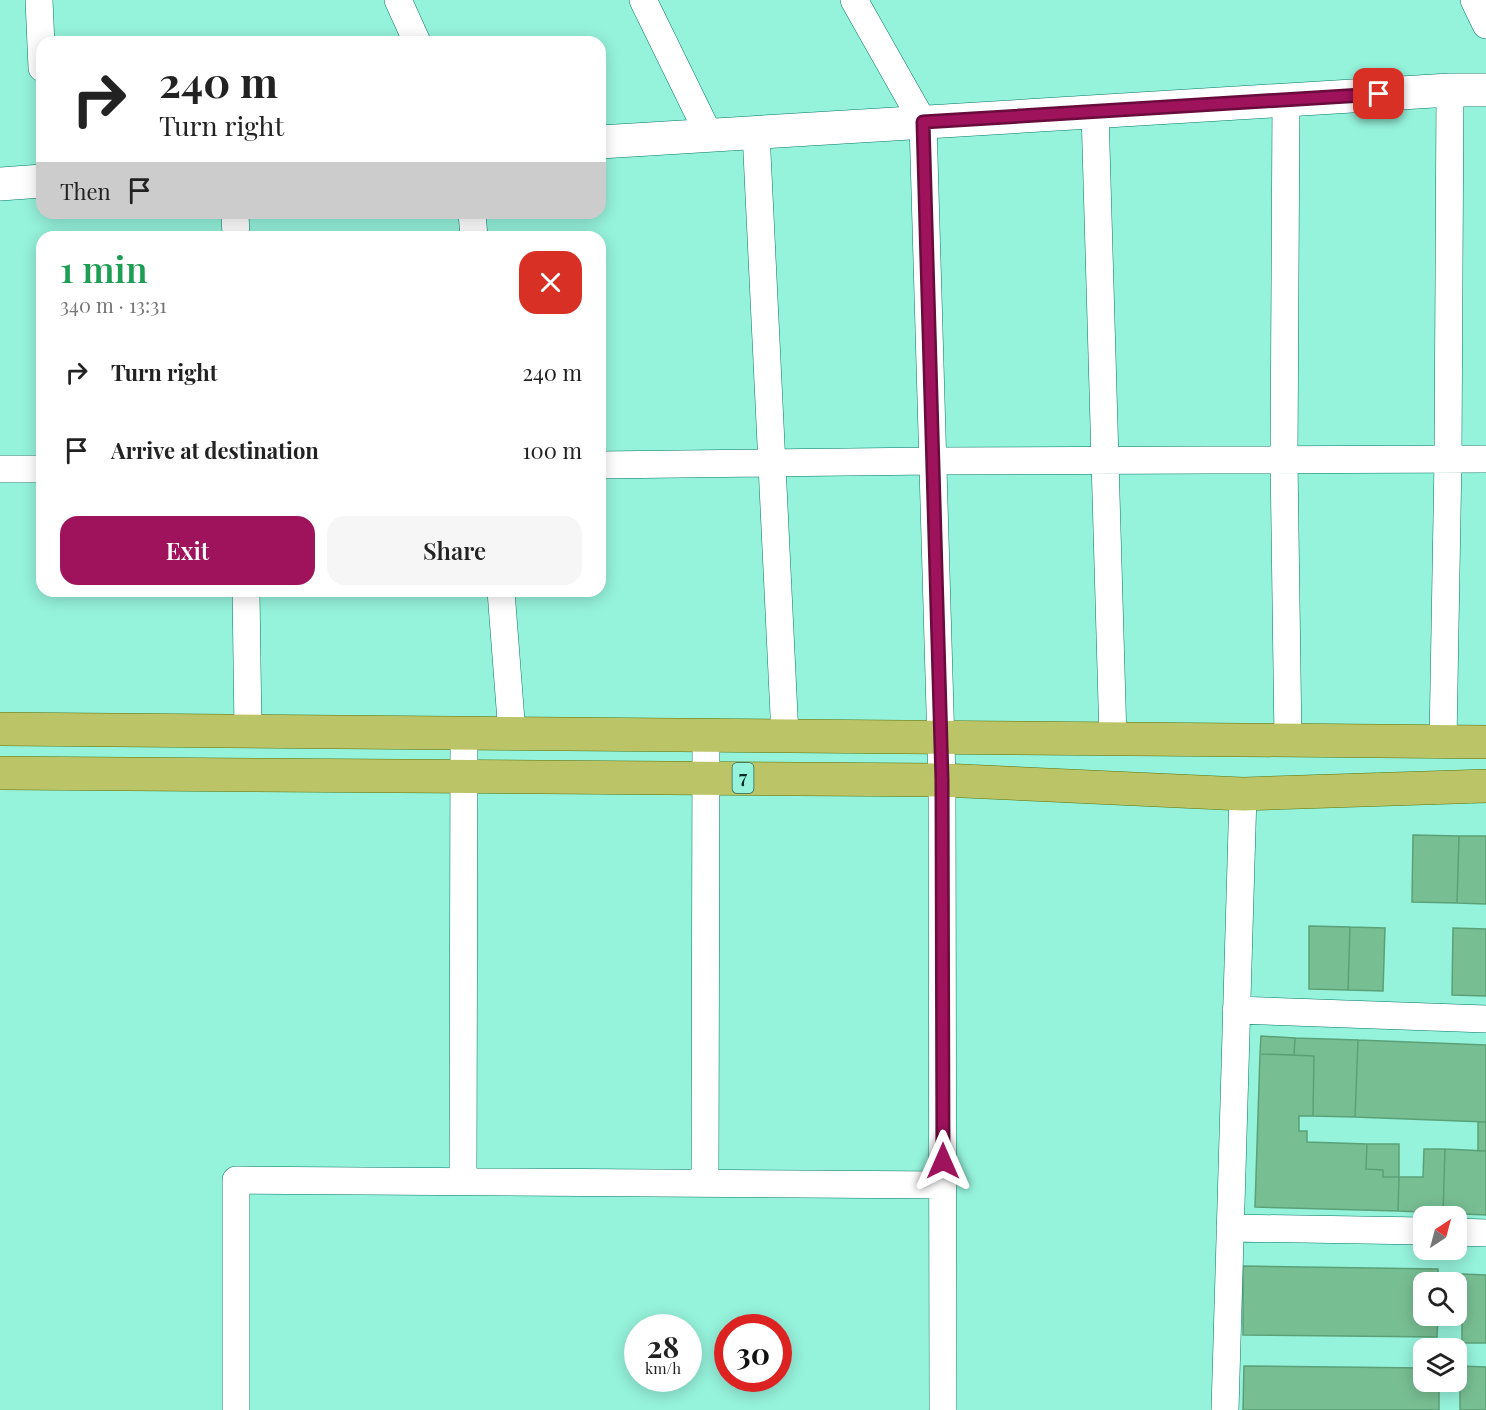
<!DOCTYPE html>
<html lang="en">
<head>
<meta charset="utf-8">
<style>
	body { margin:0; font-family:"Playfair Display",serif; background:#f6f6f6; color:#222; height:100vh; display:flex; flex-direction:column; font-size:22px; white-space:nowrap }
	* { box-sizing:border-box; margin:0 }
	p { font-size:20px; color:#767676 }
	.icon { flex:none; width:33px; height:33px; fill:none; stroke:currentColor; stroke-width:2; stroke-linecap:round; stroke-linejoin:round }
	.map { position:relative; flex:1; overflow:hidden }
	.details { position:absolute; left:36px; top:231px; width:570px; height:366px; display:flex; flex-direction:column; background:#fff; border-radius:18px; box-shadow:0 3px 15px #0003 }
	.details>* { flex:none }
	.hud { position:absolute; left:36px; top:36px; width:570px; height:183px; border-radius:18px; box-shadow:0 3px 15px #0003; background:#fff; color:#222; overflow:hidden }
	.needle { width:39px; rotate:36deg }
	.tools { position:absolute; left:1413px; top:1206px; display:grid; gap:12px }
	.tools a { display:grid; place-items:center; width:54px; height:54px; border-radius:12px; background:#fff; box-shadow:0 3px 15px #0003; font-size:30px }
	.speed { position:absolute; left:624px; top:1314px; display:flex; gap:12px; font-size:30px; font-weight:700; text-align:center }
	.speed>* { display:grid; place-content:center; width:78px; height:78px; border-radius:50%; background:#fff; box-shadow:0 3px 15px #0003; line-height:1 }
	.speed small { font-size:15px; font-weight:400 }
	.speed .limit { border:9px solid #d22; background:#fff; color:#111 }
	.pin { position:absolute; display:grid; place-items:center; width:51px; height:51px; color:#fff; margin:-26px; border-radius:12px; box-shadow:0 3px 9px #0006 }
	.me { position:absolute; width:66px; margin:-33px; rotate:0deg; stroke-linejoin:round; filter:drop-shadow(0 0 4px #0008) }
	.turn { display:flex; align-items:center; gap:21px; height:126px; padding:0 24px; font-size:27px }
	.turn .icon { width:78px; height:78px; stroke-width:2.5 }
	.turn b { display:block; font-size:42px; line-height:51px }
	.then { display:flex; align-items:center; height:57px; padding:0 24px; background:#0003; gap:12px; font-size:22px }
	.round { display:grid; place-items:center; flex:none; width:63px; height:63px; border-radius:18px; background:#f6f6f6 }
	.headline { display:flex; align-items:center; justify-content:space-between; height:102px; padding:0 24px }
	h1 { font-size:36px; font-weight:600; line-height:45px; color:#1e9e55 }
	.primary-button { display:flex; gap:12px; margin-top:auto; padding:12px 24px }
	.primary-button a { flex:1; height:69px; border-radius:18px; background:#9f125c; color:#fff; font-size:24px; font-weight:600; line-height:69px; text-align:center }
	.primary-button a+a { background:#f6f6f6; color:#222 }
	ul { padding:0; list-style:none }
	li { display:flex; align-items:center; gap:18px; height:78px; padding:0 24px }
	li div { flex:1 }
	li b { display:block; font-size:22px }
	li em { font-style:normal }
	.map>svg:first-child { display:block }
	.building { fill:#78be93; stroke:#5ba177; stroke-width:1.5 }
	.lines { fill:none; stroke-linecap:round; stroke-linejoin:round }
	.minor-casing { stroke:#037966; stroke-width:28 }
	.tertiary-casing { stroke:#037966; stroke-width:34 }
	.primary-casing { stroke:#5d750d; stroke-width:34 }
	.minor { stroke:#fff; stroke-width:27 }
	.tertiary { stroke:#fff; stroke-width:33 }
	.primary { stroke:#bbc467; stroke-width:33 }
	.route-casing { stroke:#670c3c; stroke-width:15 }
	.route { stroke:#9f125c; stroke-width:10 }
	.labels { text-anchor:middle; stroke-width:6; stroke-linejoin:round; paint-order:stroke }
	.shield { fill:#95f2db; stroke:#2d675b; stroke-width:1.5 }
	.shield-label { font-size:18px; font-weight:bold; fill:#012c24 }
</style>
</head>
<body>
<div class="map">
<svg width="1486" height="1410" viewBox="0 0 1486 1410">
	<rect width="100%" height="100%" fill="#95f2db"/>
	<!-- building -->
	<path class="building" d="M1413,835l46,1 -2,67 -45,-1z
		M1459,836h27v68l-29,-1z
		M1309,926l41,1 -2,63 -39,-1z
		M1350,927l35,1 -2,63 -35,-1z
		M1453,928l33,1v67l-34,-1z
		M1261,1036l34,2 -1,17 -34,-1z
		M1295,1038l63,2 -3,77 -42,-1 1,-60 -20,-1z
		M1358,1040l128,5v77l-131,-5z
		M1260,1054l54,2 -1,60h-14v15h8v11l60,2 -1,25 17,1v7h16l-1,34 -143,-4z
		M1478,1122h8v29h-8z
		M1367,1144h32v33h-16v-7l-17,-1z
		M1424,1149h21l-2,64 -45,-2 1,-34h24z
		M1445,1149l41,2v64l-43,-2z
		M1243,1266l195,3v13h-14v34h14l-1,21 -194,-2z
		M1462,1274l24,1v68h-24z
		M1244,1366l180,2v14h15v28h-196z
		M1460,1366l26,1v43h-26z"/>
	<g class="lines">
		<!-- minor casing -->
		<g class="minor-casing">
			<path id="minor" d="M39,0l3,68
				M398,0l19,42
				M643,0l66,135
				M854,0l69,122 19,658 1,630
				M1474,0l12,25
				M1286,100l-2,359 4,282
				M1095,111l18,628
				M756,132l29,604
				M235,213l1,24
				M472,213l2,24
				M600,465l333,-4 553,-2
				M0,469h42
				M246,591l2,140
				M501,591l11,143
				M1443,742l5,-283 2,-369
				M1236,1010l250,9
				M463,1181l1,-448
				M705,1183l1,-448
				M1230,1228l194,3
				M1456,1232l30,1
				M236,1410v-230l707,5
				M1225,1410l18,-616"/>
		</g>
		<!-- tertiary casing -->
		<g class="tertiary-casing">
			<path id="tertiary" d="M600,142l850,-52h36
				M0,184l42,-3"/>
		</g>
		<!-- primary casing -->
		<g class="primary-casing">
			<path id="primary" d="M0,729l1486,13
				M0,773l942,7 301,14 243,-8"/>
		</g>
		<!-- minor -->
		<use href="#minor" class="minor"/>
		<!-- tertiary -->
		<use href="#tertiary" class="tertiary"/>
		<!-- primary -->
		<use href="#primary" class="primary"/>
	</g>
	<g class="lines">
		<!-- route casing -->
		<g class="route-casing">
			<path id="route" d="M943,1161l-1,-381 -19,-658 456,-28"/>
		</g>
		<!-- route -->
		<use href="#route" class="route"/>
	</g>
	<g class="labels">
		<!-- shield labels -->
		<rect class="shield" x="732.5" y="763" width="21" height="30" rx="4.5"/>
		<g class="shield-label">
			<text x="743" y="784">7</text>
		</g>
	</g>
</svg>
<div class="tools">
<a><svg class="needle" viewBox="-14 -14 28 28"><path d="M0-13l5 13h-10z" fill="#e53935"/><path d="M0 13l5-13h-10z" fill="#767676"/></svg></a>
<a><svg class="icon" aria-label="search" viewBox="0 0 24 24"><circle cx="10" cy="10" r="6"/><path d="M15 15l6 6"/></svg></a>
<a><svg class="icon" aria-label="layers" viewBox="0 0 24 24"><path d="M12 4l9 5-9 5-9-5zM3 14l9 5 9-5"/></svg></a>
</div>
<div class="speed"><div>28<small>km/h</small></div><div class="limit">30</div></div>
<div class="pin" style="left:1379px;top:94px;background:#d93025"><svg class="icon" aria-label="arrive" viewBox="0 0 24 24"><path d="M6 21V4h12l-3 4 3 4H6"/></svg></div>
<svg class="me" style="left:943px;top:1161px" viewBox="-20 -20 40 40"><path d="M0-17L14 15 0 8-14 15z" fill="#9f125c" stroke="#fff" stroke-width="4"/></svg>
<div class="hud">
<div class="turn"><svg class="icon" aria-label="right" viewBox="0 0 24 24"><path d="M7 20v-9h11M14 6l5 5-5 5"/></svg><div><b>240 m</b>Turn right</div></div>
<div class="then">Then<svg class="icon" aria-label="arrive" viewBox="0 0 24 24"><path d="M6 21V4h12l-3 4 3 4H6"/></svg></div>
</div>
<section class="details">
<div class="headline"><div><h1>1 min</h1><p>340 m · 13:31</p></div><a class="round" style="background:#d93025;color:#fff"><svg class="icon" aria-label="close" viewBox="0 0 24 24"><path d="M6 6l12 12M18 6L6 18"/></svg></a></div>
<ul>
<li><svg class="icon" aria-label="right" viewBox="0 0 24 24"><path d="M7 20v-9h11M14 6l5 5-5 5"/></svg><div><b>Turn right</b></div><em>240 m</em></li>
<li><svg class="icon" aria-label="arrive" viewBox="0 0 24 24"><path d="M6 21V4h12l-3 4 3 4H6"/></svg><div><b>Arrive at destination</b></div><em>100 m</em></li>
</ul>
<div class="primary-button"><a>Exit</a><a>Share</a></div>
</section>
</div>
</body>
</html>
